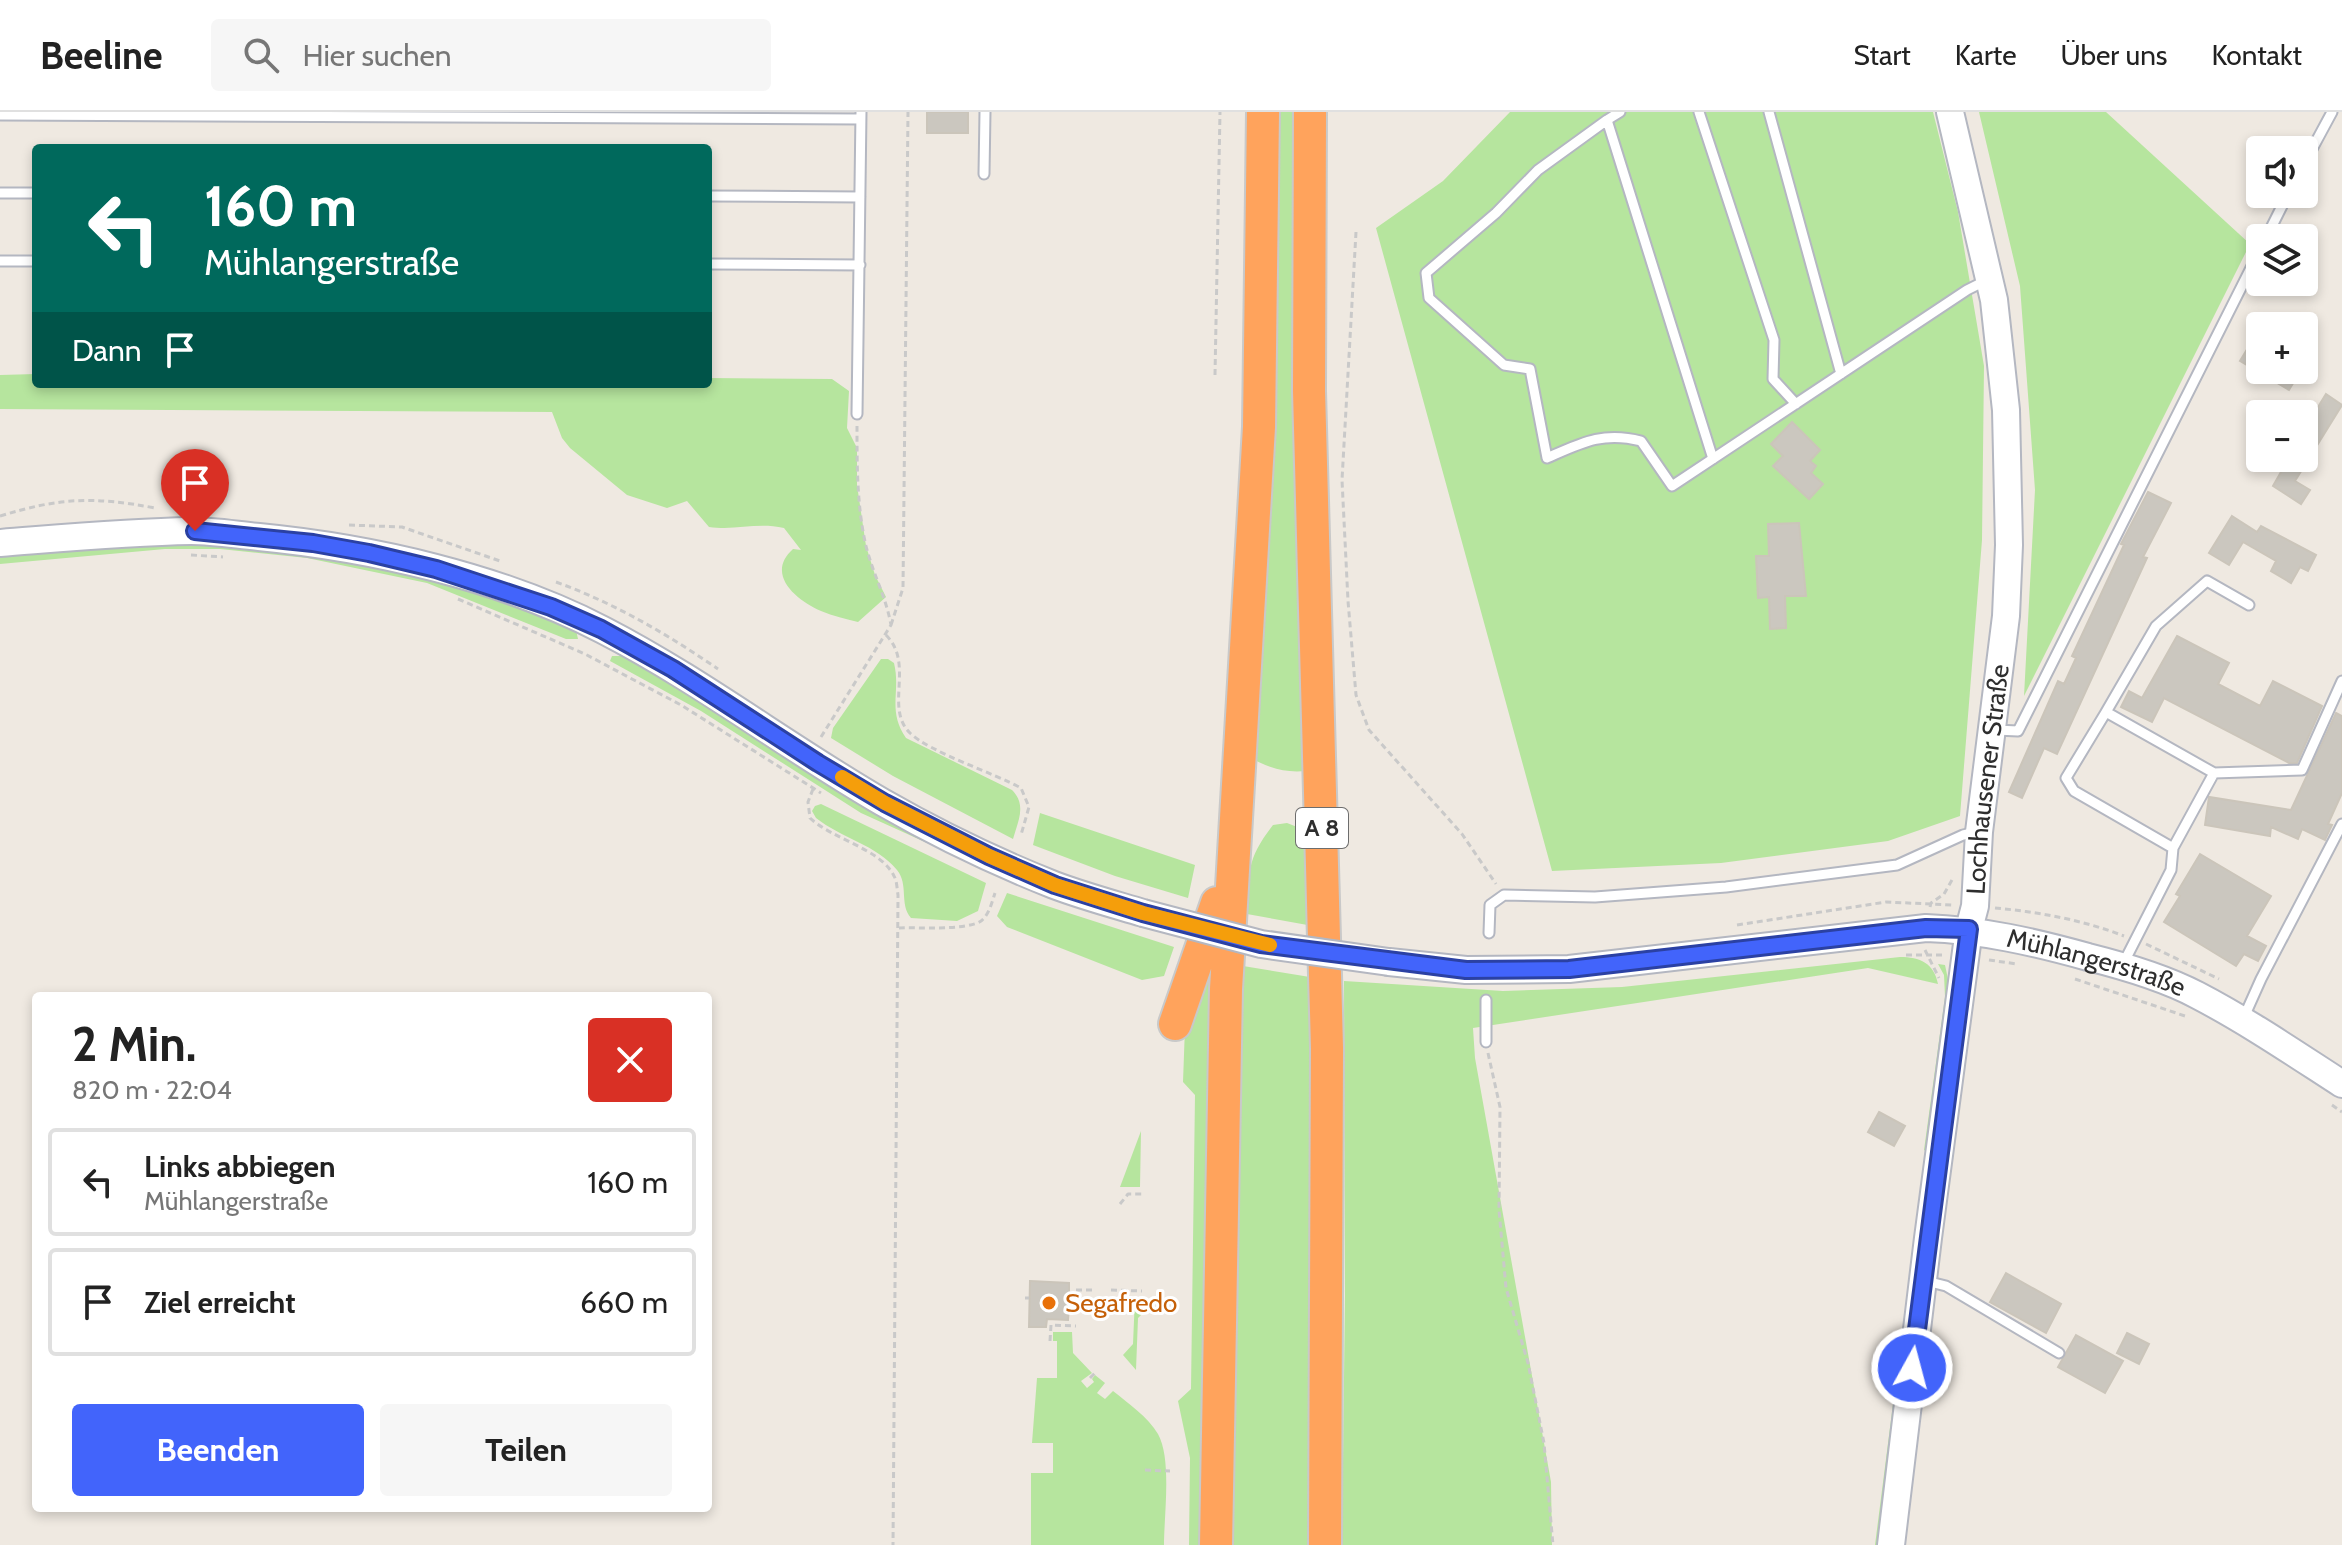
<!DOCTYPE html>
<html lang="de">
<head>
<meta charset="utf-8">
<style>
	body { margin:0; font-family:Cabin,sans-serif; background:#f6f6f6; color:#222; height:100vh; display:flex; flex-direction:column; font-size:30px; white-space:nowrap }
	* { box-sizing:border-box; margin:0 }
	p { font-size:26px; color:#767676 }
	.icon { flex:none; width:44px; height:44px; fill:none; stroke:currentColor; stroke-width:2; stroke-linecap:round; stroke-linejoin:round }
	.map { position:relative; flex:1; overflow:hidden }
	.side { position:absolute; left:32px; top:880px; width:680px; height:520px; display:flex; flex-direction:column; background:#fff; border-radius:8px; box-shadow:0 4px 12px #0003 }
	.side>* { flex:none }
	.hud { position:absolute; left:32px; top:32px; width:680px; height:244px; border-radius:8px; box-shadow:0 4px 12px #0003; background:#00695c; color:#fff; overflow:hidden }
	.tools { position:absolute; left:2246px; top:24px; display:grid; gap:16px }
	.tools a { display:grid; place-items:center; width:72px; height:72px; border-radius:8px; background:#fff; box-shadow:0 4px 12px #0003; font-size:40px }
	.pin { position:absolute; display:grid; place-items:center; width:68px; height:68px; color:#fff; margin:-82px -34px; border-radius:50% 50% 50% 0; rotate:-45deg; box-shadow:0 0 8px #0007 }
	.pin .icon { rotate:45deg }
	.me { position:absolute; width:88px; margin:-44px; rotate:7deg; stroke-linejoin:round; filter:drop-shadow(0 0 6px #0008) }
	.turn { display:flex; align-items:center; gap:28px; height:168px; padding:0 40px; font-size:36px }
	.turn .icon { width:104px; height:104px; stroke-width:2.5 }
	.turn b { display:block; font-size:56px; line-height:68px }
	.then { display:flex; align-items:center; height:76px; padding:0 40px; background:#0003; gap:16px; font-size:30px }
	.round { display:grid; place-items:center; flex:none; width:84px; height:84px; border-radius:8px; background:#f6f6f6 }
	.head { display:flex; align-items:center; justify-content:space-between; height:136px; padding:0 40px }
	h1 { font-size:48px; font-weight:700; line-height:60px }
	.primary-button { display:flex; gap:16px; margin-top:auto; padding:16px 40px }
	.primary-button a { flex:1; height:92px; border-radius:8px; background:#4264fb; color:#fff; font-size:32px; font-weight:700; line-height:92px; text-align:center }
	.primary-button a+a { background:#f6f6f6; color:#222 }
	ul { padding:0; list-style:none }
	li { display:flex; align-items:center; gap:24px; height:108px; margin:0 16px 12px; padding:0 24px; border:4px solid #e0e0e0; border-radius:8px }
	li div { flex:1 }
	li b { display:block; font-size:30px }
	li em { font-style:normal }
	header { display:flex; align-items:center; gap:48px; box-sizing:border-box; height:112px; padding:0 40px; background:#fff; border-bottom:2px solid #e0e0e0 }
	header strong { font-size:38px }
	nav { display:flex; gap:44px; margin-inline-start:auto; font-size:28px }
	.search { width:560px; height:72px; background:#f6f6f6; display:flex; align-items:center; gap:20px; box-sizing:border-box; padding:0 28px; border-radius:8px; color:#767676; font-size:30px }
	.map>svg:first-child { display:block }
	.green { fill:#b6e59e }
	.building { fill:#cbc7bf; stroke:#cbc5ba; stroke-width:2 }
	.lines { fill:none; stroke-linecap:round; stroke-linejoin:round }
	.lane-casing { stroke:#b4b7c1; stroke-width:13 }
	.secondary-casing { stroke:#b4b7c1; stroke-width:30 }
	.highway-casing { stroke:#c9c9c9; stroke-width:36 }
	.path { stroke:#c9c9c9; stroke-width:3; stroke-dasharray:6 4; stroke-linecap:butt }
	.lane { stroke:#fff; stroke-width:9 }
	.secondary { stroke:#fff; stroke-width:26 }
	.highway { stroke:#ffa35c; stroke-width:32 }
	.secondary-bridge-casing { stroke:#b4b7c1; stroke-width:30; stroke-linecap:butt }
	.secondary-bridge { stroke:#fff; stroke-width:26 }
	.route-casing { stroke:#2b41a3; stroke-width:20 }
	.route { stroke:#4264fb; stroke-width:14 }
	.slow { stroke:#f59e0b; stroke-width:14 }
	.food-dot { fill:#e8710a; stroke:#fff; stroke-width:3 }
	.labels { text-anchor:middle; stroke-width:6; stroke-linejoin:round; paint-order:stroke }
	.shield { fill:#fff; stroke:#6d6d6d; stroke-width:2 }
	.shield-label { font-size:24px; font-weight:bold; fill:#2e2e2e }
	.street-label { font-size:26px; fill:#2e2e2e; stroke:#fff }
	.food-label { font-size:26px; fill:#c56008; stroke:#fff; text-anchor:start }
</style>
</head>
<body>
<header>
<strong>Beeline</strong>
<div class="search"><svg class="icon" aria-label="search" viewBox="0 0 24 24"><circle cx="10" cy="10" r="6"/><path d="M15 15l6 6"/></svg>Hier suchen</div>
<nav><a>Start</a><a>Karte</a><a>Über uns</a><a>Kontakt</a></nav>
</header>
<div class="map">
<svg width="2342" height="1433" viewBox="0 0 2342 1433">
	<rect width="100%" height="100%" fill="#efe9e1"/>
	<!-- green -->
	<path class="green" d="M1273,0h28l5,659c-22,2 -37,-3 -55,-13z
		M1510,0h423l25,100 26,154 -2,174 -22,276 -72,25 -167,22 -169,8 -176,-643 67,-47z
		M1979,0h127l144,132 -226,452 11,-206 -15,-204z
		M36,262v10h672v-6l124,1 17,12 -2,37 10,20v37l9,61 9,29 11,22 -28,25c-12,-3 -25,-6 -37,-11 -25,-11 -56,-37 -28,-62l8,1 -17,-22c-28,-6 -48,3 -75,-1l-22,-26 -20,7 -40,-13 -57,-47 -8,-10 -10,-26 -552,-3v-34z
		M166,431l55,1 175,24 100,29 80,33 2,9h-12l-139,-56 -120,-25 -87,-9h-55l-165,15v-10z
		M612,544h15l362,215 -128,-58 -160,-102 -91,-50z
		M881,547h7l6,4c7,29 -7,47 12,75l106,52c15,15 6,31 1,49l-120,-63 -62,-38 2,-10z
		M821,692l165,79 -8,28 -21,10 -46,-3c-12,-14 -2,-33 -14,-48 -20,-25 -56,-32 -81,-52l-4,-7 3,-5z
		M1040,701l155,52 -7,33 -73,-22 -82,-31z
		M1287,711l23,9 3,94 -66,-12c2,-42 -1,-54 26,-89z
		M1007,781l167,54 -10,29 -22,4 -135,-53 -10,-11z
		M1900,845c20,0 34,6 38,27l-70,-16 -395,60 2,30 76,424 1,63h-210l3,-250 -1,-314 159,10 119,-4z
		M1938,852l7,1 4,19 -23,167 -2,-1 21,-153 -1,-22z
		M1237,853l79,13 2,88 -8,4 1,40 6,4 -4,431h-84l9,-300z
		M1202,865l8,1 -8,567h-13l1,-87 -12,-57 13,-12 4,-294 -12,-13 2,-55z
		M1141,1019l-1,56h-20z
		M1922,1065l3,1 -44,367h-6z
		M1135,1185l9,9v6l-6,6 -2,52 -13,-15 10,-11z
		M1053,1220h19l1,21 19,20 -11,8 6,7 7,-6 -2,-3 3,-4 10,8 -8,10 8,6 8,-8c15,12 35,26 45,43 14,25 6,81 6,111h-133v-72h22v-30h-21l5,-65h20v-37h-4z"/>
	<!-- building -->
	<path class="building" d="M927,0h41v21h-41z
		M2260,216v42h41l-12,20 -49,-29z
		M2326,282l16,11 -47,76 15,9 -9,14 -28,-18 16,-28h15v-28z
		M1792,310l28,28 -10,11 6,5 -5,7 12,11 -14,15 -36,-33 10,-10 -12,-12z
		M2148,380l23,11 -28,54 4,1 -90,196 -13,-6 -22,50 -13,-6 49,-111 6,3 12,-26 -4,-2 52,-111 -3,-1z
		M2232,404l25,16 4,-6 55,29 -8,16 -8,-4 -9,16 -20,-12 5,-10 -33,-19 -14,23 -20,-12z
		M1799,411l7,73h-21l1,32 -16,1 -1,-32 -11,1 -2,-42h13l-1,-32z
		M2177,524l52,27 -11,21 42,22 13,-25 49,25 -25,57h-8l-125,-65 -12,24 -31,-15 8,-16 13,7z
		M2336,601l6,3v77l-14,31 4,1 -7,15 -23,-11 -4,10 -27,-12 -1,9 -65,-11 4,-28 82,13z
		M2200,742l71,42 -24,40 19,10 -8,15 -14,-7 -8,12 -72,-44 16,-26 -4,-2z
		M1879,1000l26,14 -11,20 -26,-14z
		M2006,1161l55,31 -15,29 -56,-31z
		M1030,1169l39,2v9l6,1 -1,14h-5l-1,13 -21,-1 -1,8h-17z
		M2127,1221l22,11 -10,20 -22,-11z
		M2076,1223l47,26 -18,32 -47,-26z"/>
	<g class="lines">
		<!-- lane casing -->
		<g class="lane-casing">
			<path id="lane" d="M1620,0l-13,8 106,339
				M1699,0l75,228 -1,39 23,25
				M1769,0l72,262
				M0,3l861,4
				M1607,8l-69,50 -42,43 -70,60 3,25 75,67 26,4 17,89c34,-15 56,-27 94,-17l31,45 295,-196 18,-9
				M2304,52l28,-52
				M984,62l1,-62
				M0,81h36
				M708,84l152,1
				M2266,126l22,-44
				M0,149h36
				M708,152l152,1
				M857,302l4,-302
				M2106,600l50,-86 51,-45 42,24
				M1996,618l22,1 242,-481
				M2214,661l88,-3 40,-89
				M1489,821l1,-28 14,-10 91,2 131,-10 171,-22 66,-30 13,-3
				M2123,852l48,-94 2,-22 -99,-57 -8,-13 40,-66 108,61 -41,75
				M2244,905l17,-38 81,-155
				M1486,930v-42
				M1926,1169l20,5 113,67"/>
		</g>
		<!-- secondary casing -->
		<g class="secondary-casing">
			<g id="secondary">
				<path d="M0,431c64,-5 127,-11 191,-12 23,0 46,4 68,6 113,11 242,40 344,93 97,50 184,117 279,172 54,31 114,60 172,83 29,11 59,19 89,28"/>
				<path id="s1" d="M1389,850l77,8 103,-1 357,-41c56,2 108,14 162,29 36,9 75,20 109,38 50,26 97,58 145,89"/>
				<path id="s2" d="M1891,1433l37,-307 41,-309 6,-23 4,-74 27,-216 3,-71 -3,-135 -12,-110 -44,-188"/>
			</g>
		</g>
		<!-- highway casing -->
		<g class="highway-casing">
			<path id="highway" d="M1310,0l-1,279 18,657 -2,497
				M1175,912l42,-121
				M1216,1433l10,-556 33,-562 4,-315"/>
		</g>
		<!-- path -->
		<path class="path" d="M1356,120l-14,248 6,121 8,94 13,35 93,104 34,50
			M1215,263l5,-263
			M0,404c59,-18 93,-20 155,-8
			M349,413l53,2 98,34
			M191,443l32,2
			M556,470c58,21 111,52 162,87
			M458,487l127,55 96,51 140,88
			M891,513l12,-37 5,-476
			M886,523c29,29 -2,73 24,98 19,19 84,40 111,55l8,19 -8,28
			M821,625l70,-112c-5,-28 -18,-51 -25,-79 -9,-39 -9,-79 -9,-120
			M813,677l-5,13 2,16c22,21 71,31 84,58 3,5 3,13 4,19l-5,650
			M1930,795l1,-4 13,-9 8,-14
			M1995,796c44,4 88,12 129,28
			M1737,813l149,-23 66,3
			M899,816c18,-1 67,3 82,-7 8,-6 11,-19 14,-28
			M2146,832l73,35
			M1925,838l14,28
			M1906,843h36
			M1989,848l28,4
			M2075,867l110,37
			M1488,941l12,54 -1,103 7,78 22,75 16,80 9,102
			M2332,993l10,7
			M1120,1092l8,-10h16
			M1076,1178h18
			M1111,1178l31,1
			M1025,1186h4
			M1069,1188h7
			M1050,1229l1,-16 25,1
			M1090,1266l6,-6
			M1145,1358l25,1"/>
		<!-- lane -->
		<use href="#lane" class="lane"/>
		<!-- secondary -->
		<use href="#secondary" class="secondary"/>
		<!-- highway -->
		<use href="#highway" class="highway"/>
		<!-- secondary-bridge casing -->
		<g class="secondary-bridge-casing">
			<path id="secondary-bridge" d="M1143,801l118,31 128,18"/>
		</g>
		<!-- secondary-bridge -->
		<use href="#secondary-bridge" class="secondary-bridge"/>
	</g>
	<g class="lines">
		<!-- route casing -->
		<g class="route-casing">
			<path id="route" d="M195,419l118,12 56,10 67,16 115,38 50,22 72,40 145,94 67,40 104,53 66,29 88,28 118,31 205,26 103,-1 357,-41 43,1 -57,439"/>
		</g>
		<!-- route -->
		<use href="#route" class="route"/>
		<!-- slow -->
		<path class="slow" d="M842,665l43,26 104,53 66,29 88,28 127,32"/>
	</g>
	<!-- markers -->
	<circle class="food-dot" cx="1049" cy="1191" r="8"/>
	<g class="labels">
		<!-- shield labels -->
		<rect class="shield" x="1296" y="696" width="52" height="40" rx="6"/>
		<g class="shield-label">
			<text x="1322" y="724">A 8</text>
		</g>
		<!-- street labels -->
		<g class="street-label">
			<text dy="9" stroke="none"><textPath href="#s2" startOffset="772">Lochhausener Straße</textPath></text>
			<text dy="9" stroke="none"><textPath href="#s1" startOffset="714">Mühlangerstraße</textPath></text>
		</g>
		<!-- food labels -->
		<g class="food-label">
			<text x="1065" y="1200">Segafredo</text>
		</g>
	</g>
</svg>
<div class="tools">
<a><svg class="icon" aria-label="sound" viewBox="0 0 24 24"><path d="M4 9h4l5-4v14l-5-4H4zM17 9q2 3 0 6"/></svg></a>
<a><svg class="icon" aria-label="layers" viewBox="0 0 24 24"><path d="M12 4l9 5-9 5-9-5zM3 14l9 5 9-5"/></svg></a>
<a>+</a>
<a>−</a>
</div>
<div class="pin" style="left:195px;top:419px;background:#d93025"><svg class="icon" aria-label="arrive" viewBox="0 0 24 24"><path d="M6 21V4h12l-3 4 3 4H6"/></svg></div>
<svg class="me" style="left:1912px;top:1256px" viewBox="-20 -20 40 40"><circle r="17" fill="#4264fb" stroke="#fff" stroke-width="3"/><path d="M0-11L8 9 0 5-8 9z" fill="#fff"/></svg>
<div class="hud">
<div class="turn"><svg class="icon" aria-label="left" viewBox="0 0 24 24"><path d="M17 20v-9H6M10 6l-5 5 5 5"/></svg><div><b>160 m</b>Mühlangerstraße</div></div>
<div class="then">Dann<svg class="icon" aria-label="arrive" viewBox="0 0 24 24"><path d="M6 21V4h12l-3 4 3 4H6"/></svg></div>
</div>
<section class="side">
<div class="head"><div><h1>2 Min.</h1><p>820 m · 22:04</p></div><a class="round" style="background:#d93025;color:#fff"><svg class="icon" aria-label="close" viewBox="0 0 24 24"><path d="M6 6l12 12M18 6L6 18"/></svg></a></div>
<ul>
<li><svg class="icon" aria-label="left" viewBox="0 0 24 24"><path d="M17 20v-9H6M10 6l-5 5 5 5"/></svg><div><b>Links abbiegen</b><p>Mühlangerstraße</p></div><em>160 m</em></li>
<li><svg class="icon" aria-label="arrive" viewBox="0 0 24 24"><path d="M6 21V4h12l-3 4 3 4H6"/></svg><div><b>Ziel erreicht</b></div><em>660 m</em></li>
</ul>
<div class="primary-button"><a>Beenden</a><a>Teilen</a></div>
</section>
</div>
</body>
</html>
